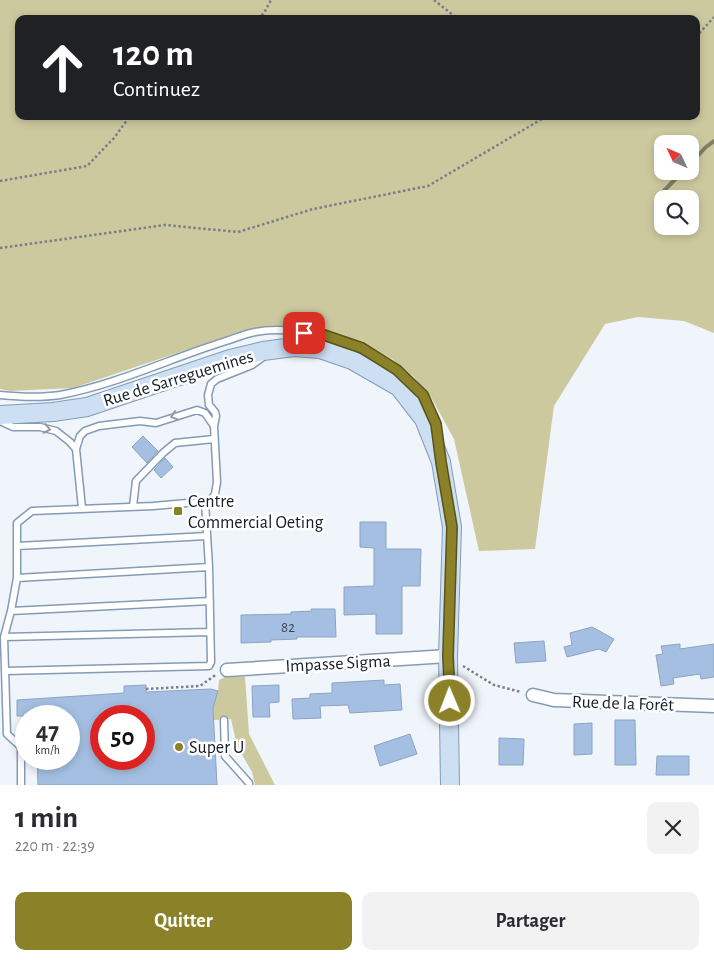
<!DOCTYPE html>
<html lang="fr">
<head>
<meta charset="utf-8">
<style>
	body { margin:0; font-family:"Alegreya Sans",sans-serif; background:#f2f2f3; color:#2b2b33; height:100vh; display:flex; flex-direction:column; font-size:19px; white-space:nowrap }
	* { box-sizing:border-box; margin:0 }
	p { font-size:16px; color:#7c7c81 }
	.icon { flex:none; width:28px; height:28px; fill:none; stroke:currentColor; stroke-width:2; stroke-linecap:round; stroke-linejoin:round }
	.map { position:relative; height:785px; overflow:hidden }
	.panel { display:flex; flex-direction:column; background:#fff; flex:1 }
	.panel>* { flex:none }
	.banner { position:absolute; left:15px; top:15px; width:685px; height:105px; border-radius:10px; box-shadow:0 2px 8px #0003; background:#202124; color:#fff; overflow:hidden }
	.needle { width:32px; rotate:314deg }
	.tools { position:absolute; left:654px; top:135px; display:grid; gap:10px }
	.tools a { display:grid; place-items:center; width:45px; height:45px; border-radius:10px; background:#fff; box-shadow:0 2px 8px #0003; font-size:25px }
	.speed { position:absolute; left:15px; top:705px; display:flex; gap:10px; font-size:25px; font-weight:700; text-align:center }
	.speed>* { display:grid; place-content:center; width:65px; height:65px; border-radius:50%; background:#fff; box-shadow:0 2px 8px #0003; line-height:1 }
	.speed small { font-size:12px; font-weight:400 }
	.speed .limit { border:8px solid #d22; background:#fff; color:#111 }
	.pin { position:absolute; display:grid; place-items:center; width:42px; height:42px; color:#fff; margin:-21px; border-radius:10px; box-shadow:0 2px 8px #0006 }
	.me { position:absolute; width:55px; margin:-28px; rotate:359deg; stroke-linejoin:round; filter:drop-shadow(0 0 4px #0008) }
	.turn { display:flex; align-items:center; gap:18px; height:105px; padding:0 15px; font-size:22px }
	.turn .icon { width:65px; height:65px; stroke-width:2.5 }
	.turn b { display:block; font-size:35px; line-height:42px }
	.round { display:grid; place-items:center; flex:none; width:52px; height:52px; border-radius:10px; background:#f2f2f3 }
	.summary { display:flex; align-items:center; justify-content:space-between; height:85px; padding:0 15px }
	h1 { font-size:30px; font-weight:700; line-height:38px }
	.button { display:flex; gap:10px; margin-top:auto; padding:10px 15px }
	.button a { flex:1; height:58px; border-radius:10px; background:#8b8128; color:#fff; font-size:20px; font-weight:700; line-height:58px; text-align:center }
	.button a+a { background:#f2f2f3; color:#2b2b33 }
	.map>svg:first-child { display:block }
	.green { fill:#cdc99f; fill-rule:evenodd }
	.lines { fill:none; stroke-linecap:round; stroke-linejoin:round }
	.stream { stroke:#7f7f66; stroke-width:4 }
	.building { fill:#a4bfe1; stroke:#8da4c0; fill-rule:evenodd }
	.service-casing { stroke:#849bb6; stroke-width:9 }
	.minor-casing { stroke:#849bb6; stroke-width:15 }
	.secondary-casing { stroke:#849bb6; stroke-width:20 }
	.path { stroke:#787f88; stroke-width:2.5; stroke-dasharray:2.5 2.5; stroke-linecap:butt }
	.service { stroke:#fff; stroke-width:6 }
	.minor { stroke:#fff; stroke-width:12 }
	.secondary { stroke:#cddff3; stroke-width:18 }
	.oneway { stroke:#96999e }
	.route-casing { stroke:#5a541a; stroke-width:12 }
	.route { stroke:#8b8128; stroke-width:9 }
	.poi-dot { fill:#8b8128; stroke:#fff; stroke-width:2 }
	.labels { text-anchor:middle; stroke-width:5; stroke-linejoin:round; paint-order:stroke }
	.number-label { font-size:15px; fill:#394656 }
	.street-label { font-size:18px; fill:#151d28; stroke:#fff }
	.poi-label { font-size:18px; fill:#151d28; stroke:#fff; text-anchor:start }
</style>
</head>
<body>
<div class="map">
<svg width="714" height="785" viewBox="0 0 714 785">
	<rect width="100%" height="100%" fill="#f0f5fb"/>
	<!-- green -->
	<path class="green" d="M0,0h714v333l-30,-12 -46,-4 -33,7 -51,82 -19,143 -56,2 -25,-112 -22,-40 -18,-22 -22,-18 -23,-13 -36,-14 -40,-4 -32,-1 -24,6 -164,55 -63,3 -10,-2zM19,19h677v97h-677zM662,144h28v27h-28zM662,199h28v27h-28z
		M227,676l18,1 4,57 26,51h-20l-3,-13 -15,-26 -6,-27 -17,1 -1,-15 5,-14 1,-11z"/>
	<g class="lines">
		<!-- stream -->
		<path class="stream" d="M690,164l16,-17 8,-6
			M661,194l22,-23"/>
	</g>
	<!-- building -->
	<path class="building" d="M143,436l15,15 -11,12 -15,-16z
		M165,458l8,9 -12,11 -7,-8z
		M360,522h26v27h35l-1,37h-18v48h-26v-20l-32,1v-28l30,-1v-38l-14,-1z
		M311,609h24l1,28h-39v2l-26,1v2l-30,1v-28l50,-1v-2l21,-1z
		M592,627l22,12 -8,13 -7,-3 -32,8 -3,-10 8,-2 -2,-12z
		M544,641l2,20 -30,2 -2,-20z
		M680,644v5l34,-5v33l-13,2 -1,-5 -27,4 1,6 -13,2 -5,-31 7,-1 -2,-8z
		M384,680v5l16,-1 2,26 -52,3 -2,-8 -28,1 1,12 -28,1 -1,-20 18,-1v-4l22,-1v-10z
		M146,685v7l65,-3 7,2 -5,17 4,77h-179l-1,-26h32v-43h-52v-16l107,-7v-7zM101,716h43v43h-43z
		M279,685v17l-10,1 1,14h-17l-1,-31z
		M615,720h20l1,45h-21z
		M592,723v31l-18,1v-31z
		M410,734l7,20 -37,12 -6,-20z
		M499,738l25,1 -1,26h-24z
		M657,756h32v19h-33z"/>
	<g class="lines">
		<!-- service casing -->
		<g class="service-casing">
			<path id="service" d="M0,395c20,2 40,3 60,0 58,-11 111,-37 166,-54 9,-3 19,-7 29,-9 29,-6 81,3 107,16 9,4 17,11 26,16 25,17 46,41 50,72
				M0,421l13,6h27l16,4 14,11 6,7 6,59
				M76,449l4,-13 5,-5 14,-5 41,-5 16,2 41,-13 8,3 9,13
				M133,506l3,-25 27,-28 12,-10 39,-4
				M17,546l190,-10
				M17,578l192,-11
				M11,611l199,-10
				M4,637l206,-5
				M5,671l204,-5 2,-4 -2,-95 -4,-65
				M224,720l1,36 24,27v2
				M21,785v-38l-14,-13 -3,-97 7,-26 6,-33v-55l15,-12 121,-5 57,-5 5,-7 2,-12 -3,-56 2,-10 -1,-4 -6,-7 -1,-10 3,-11 6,-5 35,-14 11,-8"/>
		</g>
		<!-- minor casing -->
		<g class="minor-casing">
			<path id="minor" d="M227,670l221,-14
				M533,695l21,5 160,6"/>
		</g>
		<!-- secondary casing -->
		<g class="secondary-casing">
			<path id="secondary" d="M0,415l53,-3 34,-5 143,-48 33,-8 31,-4 26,2 32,11 47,27 25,32 17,43 11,65 -4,129 2,129"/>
		</g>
		<!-- path -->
		<path class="path" d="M434,0l24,19
			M258,19l6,-6 7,-13
			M696,37l18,-20
			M0,181l87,-15 27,-28 16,-22
			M0,248l165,-23 73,7 75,-23 115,-23 119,-70
			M463,666l31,19 27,7
			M146,689l54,-3 17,-12"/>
		<!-- service -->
		<use href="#service" class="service"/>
		<!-- minor -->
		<use href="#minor" class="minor"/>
		<!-- secondary -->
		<use href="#secondary" class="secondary"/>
	</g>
	<!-- one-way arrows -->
	<defs><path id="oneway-chevron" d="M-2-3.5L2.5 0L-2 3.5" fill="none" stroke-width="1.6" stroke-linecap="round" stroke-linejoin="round" transform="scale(1.25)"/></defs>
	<g class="oneway">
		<use href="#oneway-chevron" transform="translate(174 416) rotate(162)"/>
		<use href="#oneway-chevron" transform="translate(47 429) rotate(12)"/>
	</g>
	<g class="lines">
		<!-- route casing -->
		<g class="route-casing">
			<path id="route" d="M304,333l17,1 41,14 35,22 26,25 13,29 5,38 11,65 -4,129 2,45"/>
		</g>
		<!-- route -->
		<use href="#route" class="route"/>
	</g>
	<!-- markers -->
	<g class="poi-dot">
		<rect x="173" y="506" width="10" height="10" rx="2.5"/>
		<circle cx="179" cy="747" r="5"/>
	</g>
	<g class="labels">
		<!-- number labels -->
		<g class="number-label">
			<text x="288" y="632">82</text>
		</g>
		<!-- street labels -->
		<g class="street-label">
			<text transform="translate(178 378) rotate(-17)" y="6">Rue de Sarreguemines</text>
			<text transform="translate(338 663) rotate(-3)" y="6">Impasse Sigma</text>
			<text transform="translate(623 703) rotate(2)" y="6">Rue de la Forêt</text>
		</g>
		<!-- poi labels -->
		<g class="poi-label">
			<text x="188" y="507">Centre<tspan x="188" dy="21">Commercial Oeting</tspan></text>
			<text x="189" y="753">Super U</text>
		</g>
	</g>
</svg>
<div class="tools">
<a><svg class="needle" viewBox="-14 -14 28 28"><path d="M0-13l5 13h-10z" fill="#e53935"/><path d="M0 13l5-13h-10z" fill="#7c7c81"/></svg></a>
<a><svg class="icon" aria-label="search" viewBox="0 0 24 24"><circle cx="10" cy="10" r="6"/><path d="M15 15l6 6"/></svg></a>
</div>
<div class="speed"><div>47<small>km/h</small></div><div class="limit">50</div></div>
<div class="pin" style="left:304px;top:333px;background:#d93025"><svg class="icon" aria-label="arrive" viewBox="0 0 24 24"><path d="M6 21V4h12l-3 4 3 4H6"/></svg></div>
<svg class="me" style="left:450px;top:701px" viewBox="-20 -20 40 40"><circle r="17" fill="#8b8128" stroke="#fff" stroke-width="3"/><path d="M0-11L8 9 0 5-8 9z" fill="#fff"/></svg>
<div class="banner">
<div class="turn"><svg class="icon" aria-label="ahead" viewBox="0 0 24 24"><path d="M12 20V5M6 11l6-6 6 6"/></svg><div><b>120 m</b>Continuez</div></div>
</div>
</div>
<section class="panel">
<div class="summary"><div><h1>1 min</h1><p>220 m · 22:39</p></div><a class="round"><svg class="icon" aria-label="close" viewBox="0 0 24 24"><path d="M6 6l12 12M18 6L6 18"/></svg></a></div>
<div class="button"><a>Quitter</a><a>Partager</a></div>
</section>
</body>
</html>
